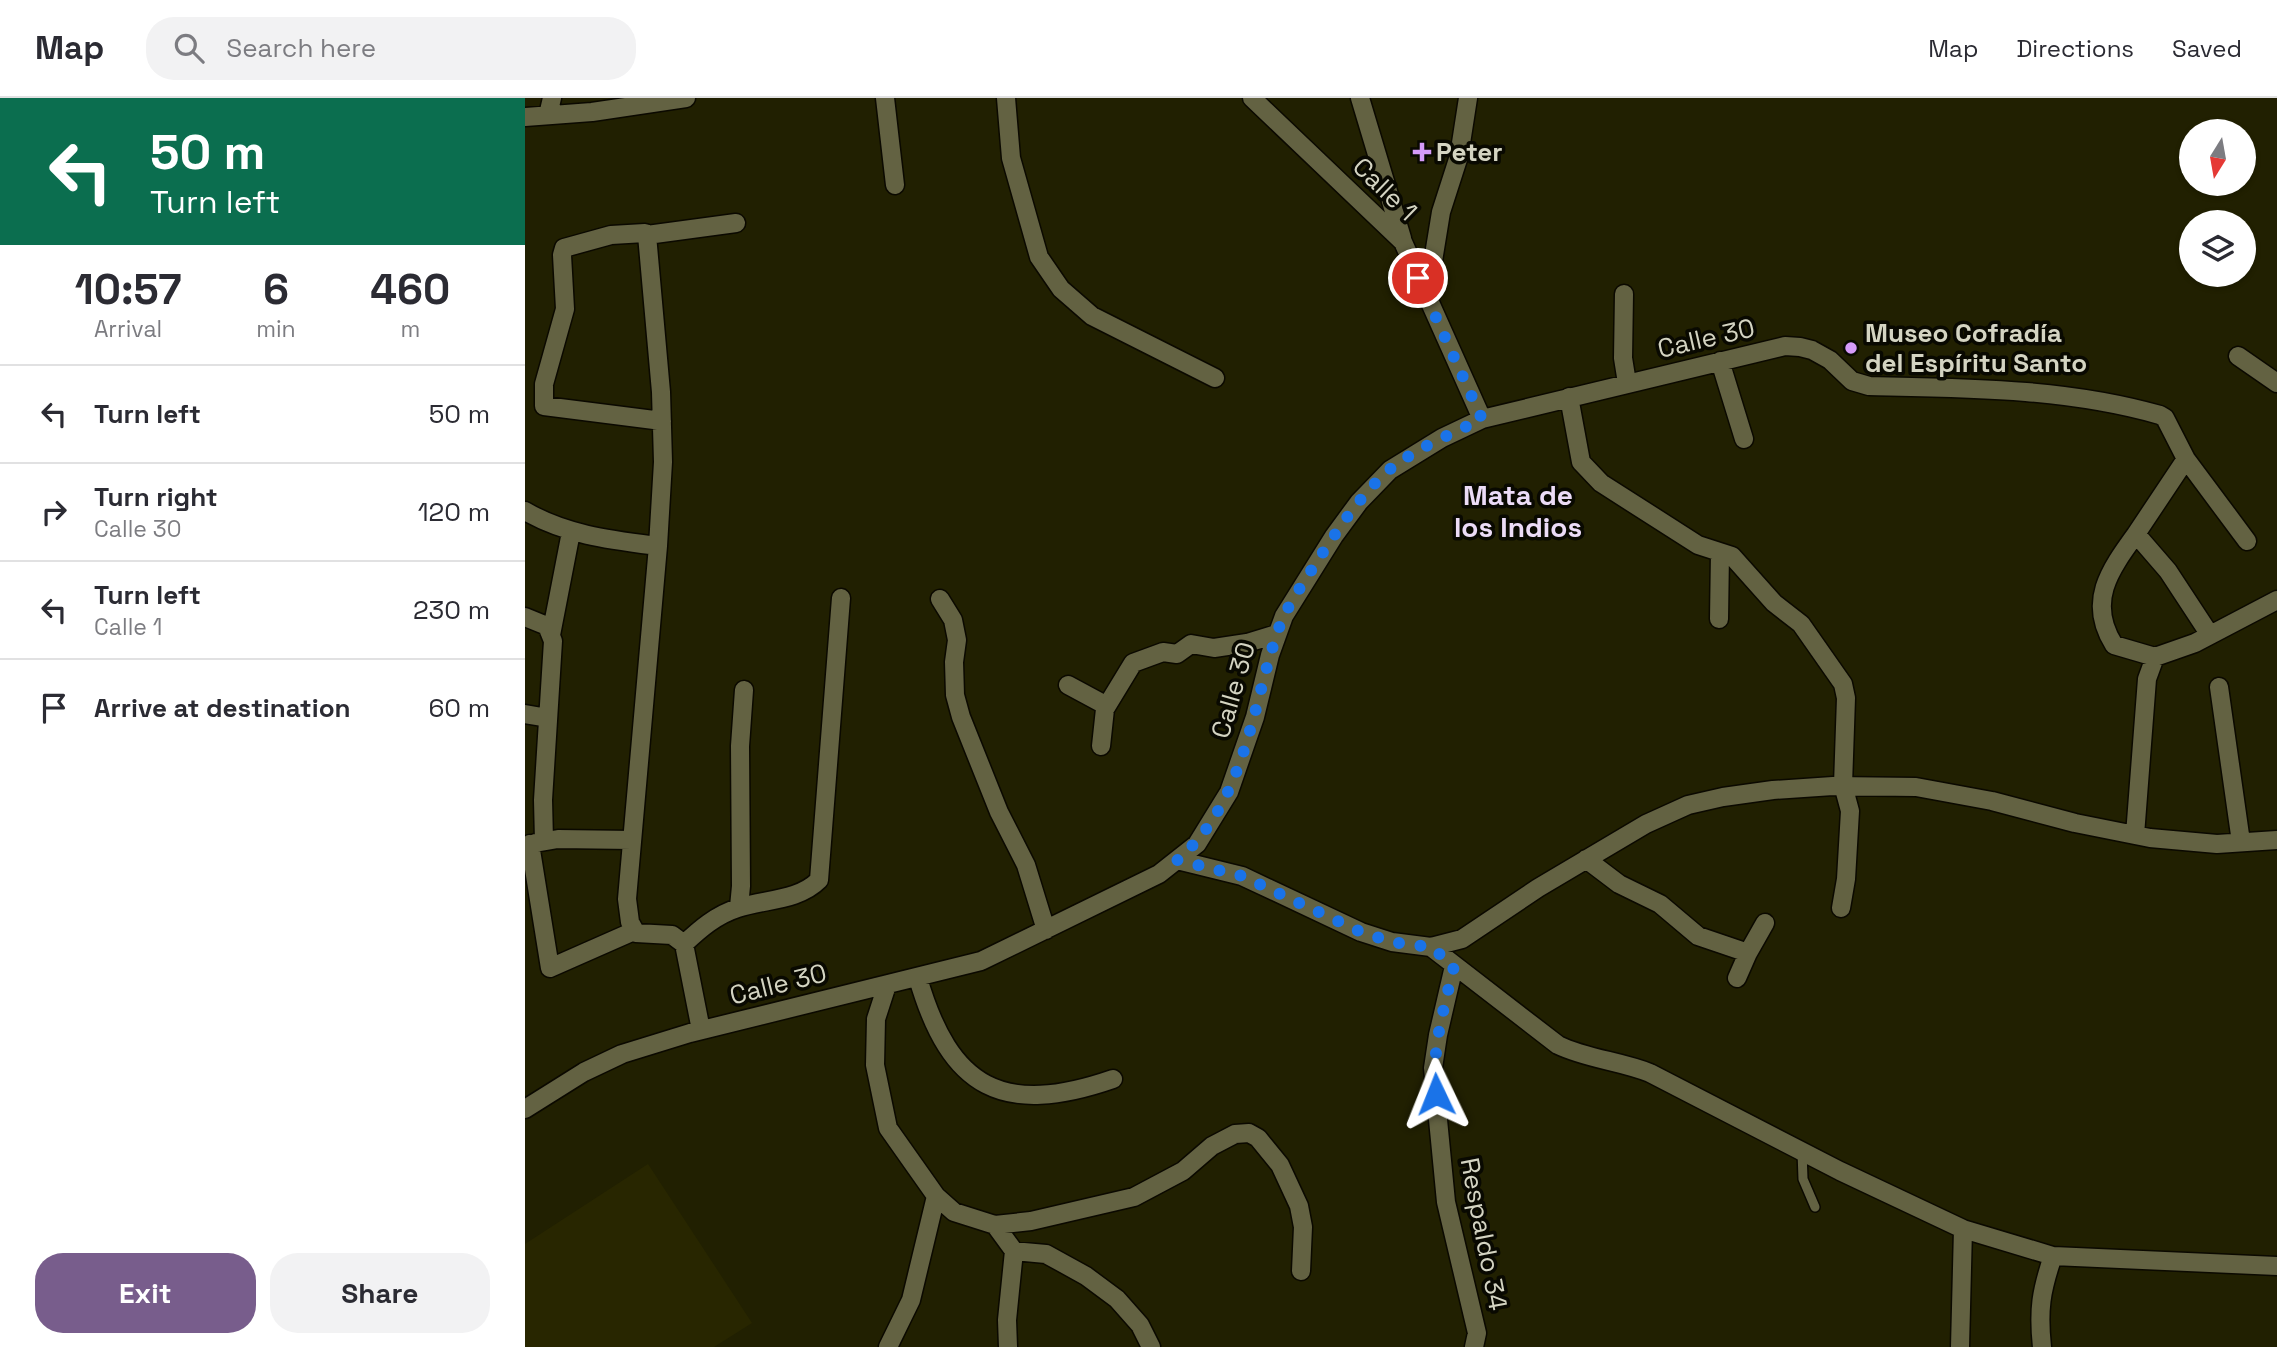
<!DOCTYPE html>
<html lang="en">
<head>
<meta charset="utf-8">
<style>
	body { margin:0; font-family:"Space Grotesk",sans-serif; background:#f2f2f3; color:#2b2b33; height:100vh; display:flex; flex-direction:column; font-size:26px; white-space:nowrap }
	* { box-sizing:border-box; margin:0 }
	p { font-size:23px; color:#7c7c81 }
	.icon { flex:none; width:38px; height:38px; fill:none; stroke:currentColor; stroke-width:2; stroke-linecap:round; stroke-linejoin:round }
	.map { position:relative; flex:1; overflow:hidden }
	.sheet { display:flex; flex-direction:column; background:#fff; width:525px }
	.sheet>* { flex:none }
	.guide { background:#0b6e4f; color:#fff; overflow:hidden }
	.needle { width:46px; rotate:191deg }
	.controls { position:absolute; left:1654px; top:21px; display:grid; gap:14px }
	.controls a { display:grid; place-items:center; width:77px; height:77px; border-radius:50%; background:#fff; box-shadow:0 2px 5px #0004; font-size:35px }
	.pin { position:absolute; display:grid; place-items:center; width:60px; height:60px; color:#fff; margin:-30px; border:4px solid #fff; border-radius:50%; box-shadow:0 2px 7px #0007 }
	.me { position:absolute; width:77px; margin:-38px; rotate:358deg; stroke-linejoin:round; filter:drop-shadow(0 0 5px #0008) }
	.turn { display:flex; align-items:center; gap:24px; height:147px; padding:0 35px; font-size:32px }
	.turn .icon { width:91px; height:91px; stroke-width:2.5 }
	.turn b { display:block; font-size:49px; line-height:60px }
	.eta { display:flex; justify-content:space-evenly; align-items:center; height:119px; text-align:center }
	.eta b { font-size:42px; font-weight:700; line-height:49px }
	.button { display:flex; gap:14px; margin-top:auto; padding:14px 35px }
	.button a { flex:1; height:80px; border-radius:28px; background:#785d8c; color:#fff; font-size:28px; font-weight:700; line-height:80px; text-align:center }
	.button a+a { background:#f2f2f3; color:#2b2b33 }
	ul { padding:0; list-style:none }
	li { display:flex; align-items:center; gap:21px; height:98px; padding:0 35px; border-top:2px solid #e1e1e2 }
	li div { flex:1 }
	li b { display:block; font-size:26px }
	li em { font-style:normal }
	header { display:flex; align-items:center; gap:42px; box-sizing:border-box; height:98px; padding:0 35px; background:#fff; border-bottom:2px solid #e1e1e2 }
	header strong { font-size:33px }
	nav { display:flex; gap:38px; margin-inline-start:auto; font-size:24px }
	.search { width:490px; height:63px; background:#f2f2f3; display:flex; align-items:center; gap:18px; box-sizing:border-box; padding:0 24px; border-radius:28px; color:#7c7c81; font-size:26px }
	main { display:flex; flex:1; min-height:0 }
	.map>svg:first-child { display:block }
	.built { fill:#282600 }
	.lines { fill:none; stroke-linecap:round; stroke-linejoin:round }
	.service-casing { stroke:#0b0900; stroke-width:12 }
	.minor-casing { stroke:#0b0900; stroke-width:21 }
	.service { stroke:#636242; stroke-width:9 }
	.minor { stroke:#636242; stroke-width:18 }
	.route { stroke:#1a73e8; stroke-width:12; stroke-dasharray:0 21.6 }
	.poi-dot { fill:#d69bf9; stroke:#090901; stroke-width:2.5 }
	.labels { text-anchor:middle; stroke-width:7; stroke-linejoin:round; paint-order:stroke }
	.poi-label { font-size:26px; font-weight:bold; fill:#d4d4c2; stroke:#090901; text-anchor:start }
	.street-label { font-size:26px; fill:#d4d4c2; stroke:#090901 }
	.neighbourhood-label { font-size:28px; font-weight:bold; fill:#ecdcf7; stroke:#090901 }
</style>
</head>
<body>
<header>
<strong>Map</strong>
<div class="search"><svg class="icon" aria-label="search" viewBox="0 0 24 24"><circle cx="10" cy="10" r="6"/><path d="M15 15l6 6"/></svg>Search here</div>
<nav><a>Map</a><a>Directions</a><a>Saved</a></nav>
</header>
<main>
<section class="sheet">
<div class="guide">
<div class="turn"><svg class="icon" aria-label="left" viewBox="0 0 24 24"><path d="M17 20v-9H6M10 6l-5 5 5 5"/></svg><div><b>50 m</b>Turn left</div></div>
</div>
<div class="eta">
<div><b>10:57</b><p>Arrival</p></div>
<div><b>6</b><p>min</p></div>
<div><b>460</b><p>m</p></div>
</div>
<ul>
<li><svg class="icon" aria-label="left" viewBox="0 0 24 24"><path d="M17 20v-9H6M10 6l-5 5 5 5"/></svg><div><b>Turn left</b></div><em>50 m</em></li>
<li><svg class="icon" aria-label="right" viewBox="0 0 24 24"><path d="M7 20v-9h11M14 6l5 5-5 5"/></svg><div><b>Turn right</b><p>Calle 30</p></div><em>120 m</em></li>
<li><svg class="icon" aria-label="left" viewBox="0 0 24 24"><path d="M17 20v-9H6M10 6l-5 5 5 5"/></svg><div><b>Turn left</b><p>Calle 1</p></div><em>230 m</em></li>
<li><svg class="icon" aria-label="arrive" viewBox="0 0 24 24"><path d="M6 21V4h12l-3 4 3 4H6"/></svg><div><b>Arrive at destination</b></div><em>60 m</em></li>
</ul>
<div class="button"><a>Exit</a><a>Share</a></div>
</section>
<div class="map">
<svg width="1752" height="1249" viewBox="0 0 1752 1249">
	<rect width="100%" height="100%" fill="#212001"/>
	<!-- built -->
	<path class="built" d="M123,1066l104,159 -38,24h-189v-103z"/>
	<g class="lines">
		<!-- service casing -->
		<g class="service-casing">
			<path id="service" d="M1277,1053l1,28 12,28"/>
		</g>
		<!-- minor casing -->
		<g class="minor-casing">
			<path id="minor" d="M360,0l10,87
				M481,0l5,60 28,99 22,32 31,27 123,62
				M727,0l151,144 79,177
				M835,0l42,140
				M23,17l4,-17
				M0,19l67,-5 94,-14
				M122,137l89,-12
				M1099,196l-1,64 4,25
				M902,200l14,-86 18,-56 9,-58
				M1713,258l39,27
				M1195,263l24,78
				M1044,299l12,65 20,21 97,62 34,11 42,47 27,21 42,60 3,14 -3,87 7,26 -4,68 -5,29
				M137,323l-118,-15v-22l21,-75 -3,-54 2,-7 47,-13 34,-2 2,2 14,157 2,70 -5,84 -31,353 3,23 6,11 36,2 12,9 17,86
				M0,413c41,24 86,29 133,35
				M1611,436l50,-75 61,82
				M415,501l13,21 4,20 -3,22 1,33 6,22 38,95 27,53 20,65
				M0,519l22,9 6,15 -10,159 1,41
				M1194,521l1,-66
				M26,537l20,-103
				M1630,559l-41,-12c-27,-43 -5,-74 22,-111l32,37 42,64
				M543,587l39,21
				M1694,589l22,155
				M0,616l23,4
				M576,648l4,-37 28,-46 30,-11 14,2 14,-10 23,4 33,-5 30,-9
				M1610,737l12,-156 8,-22 40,-14 82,-43
				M10,745l23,-4 74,1
				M5,746l20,124 84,-37
				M1061,761l33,25 41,20 38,32 50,17 -11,25
				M652,762l65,16 119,56 31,10 39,5 31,-8 76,-51 108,-64 42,-19 35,-8 50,-7 60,-4 83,1 76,14 83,22 75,15 67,6 60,-4
				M214,809l2,-21 -1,-140 4,-56
				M159,846c16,-15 32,-29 54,-36 27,-9 60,-7 81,-28l22,-282
				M906,849l127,98c29,14 62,16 92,28l190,98 123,58 90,27
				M1223,855l17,-30
				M929,868l-16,69 -5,33 13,134 31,131 -3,14
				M393,880c32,111 85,139 195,101
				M362,887l-11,34 -1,46 13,63 48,68 18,16 41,13 36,-4 103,-24 49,-26 29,-25 23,-12 14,-1 9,5 22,27 19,41 4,21 -2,44
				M0,1011l59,-37 38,-18 68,-21 291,-72 178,-87 38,-30 32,-52 26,-75 15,-62 14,-39 50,-80 25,-34 31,-32 52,-32 40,-19 303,-73 15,1 12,3 18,10 22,21 17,5c97,2 197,2 291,29l5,3 21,41
				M470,1127l19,26 -7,69 1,27
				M489,1153l32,3 40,22 31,23 23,26 11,22
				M363,1249l23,-47 25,-104
				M1435,1249l3,-118
				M1517,1249c-4,-37 -1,-56 11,-91l224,10"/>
		</g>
		<!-- service -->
		<use href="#service" class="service"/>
		<!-- minor -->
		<use href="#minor" class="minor"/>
	</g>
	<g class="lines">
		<!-- route -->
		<path class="route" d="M893,180l64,141c-29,14 -69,31 -93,51 -31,27 -53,63 -75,96 -10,16 -22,33 -30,50 -6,12 -10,27 -14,40 -20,71 -33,155 -93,204l65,16 119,56 31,10 39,5 23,19c-10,43 -23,84 -18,128"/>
	</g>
	<!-- markers -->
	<g class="poi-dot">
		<path d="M893.5 43.5h7v7h7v7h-7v7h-7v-7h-7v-7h7z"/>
		<circle cx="1326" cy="250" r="7"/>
	</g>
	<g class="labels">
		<!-- poi labels -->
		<g class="poi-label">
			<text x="911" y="63">Peter</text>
			<text x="1340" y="244">Museo Cofradía<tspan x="1340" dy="30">del Espíritu Santo</tspan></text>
		</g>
		<!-- street labels -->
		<g class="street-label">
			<text transform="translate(860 91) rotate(44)" y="9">Calle 1</text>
			<text transform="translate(1181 240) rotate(-13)" y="9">Calle 30</text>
			<text transform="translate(708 592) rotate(-74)" y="9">Calle 30</text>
			<text transform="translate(253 886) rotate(-14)" y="9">Calle 30</text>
			<text transform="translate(959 1136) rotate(79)" y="9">Respaldo 34</text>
		</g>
		<!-- neighbourhood labels -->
		<g class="neighbourhood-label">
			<text x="993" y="407">Mata de<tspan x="993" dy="32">los Indios</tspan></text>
		</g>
	</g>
</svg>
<div class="controls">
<a><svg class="needle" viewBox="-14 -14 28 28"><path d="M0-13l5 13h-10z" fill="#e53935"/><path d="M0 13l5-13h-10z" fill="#7c7c81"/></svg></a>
<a><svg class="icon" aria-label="layers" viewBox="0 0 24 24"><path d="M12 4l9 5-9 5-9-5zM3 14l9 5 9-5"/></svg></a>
</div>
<div class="pin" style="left:893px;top:180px;background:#d93025"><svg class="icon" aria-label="arrive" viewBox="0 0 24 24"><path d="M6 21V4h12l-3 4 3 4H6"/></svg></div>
<svg class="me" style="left:911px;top:996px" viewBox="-20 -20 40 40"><path d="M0-17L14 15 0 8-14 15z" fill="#1a73e8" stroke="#fff" stroke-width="4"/></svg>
</div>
</main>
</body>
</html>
